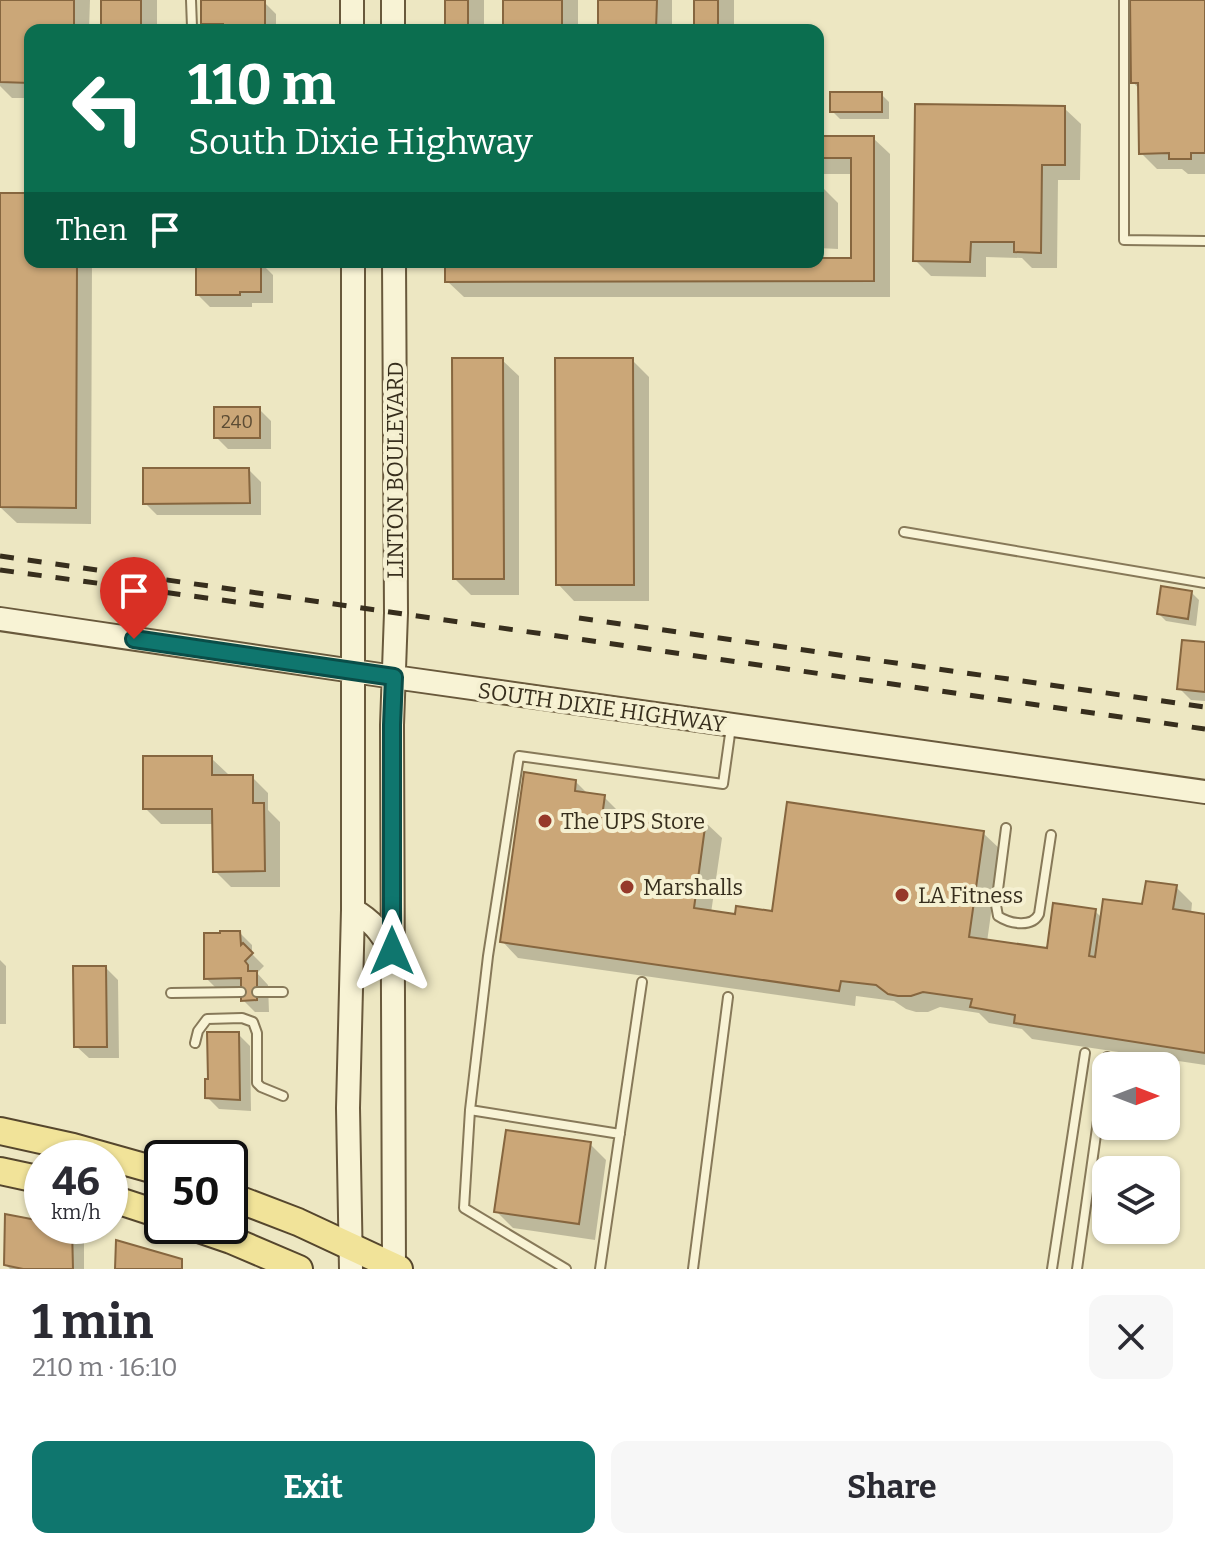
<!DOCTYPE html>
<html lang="en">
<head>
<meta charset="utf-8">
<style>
	body { margin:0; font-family:Bitter,serif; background:#f7f7f7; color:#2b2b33; height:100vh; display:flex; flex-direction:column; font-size:30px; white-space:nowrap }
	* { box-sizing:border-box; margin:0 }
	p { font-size:26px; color:#7c7c81 }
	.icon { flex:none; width:44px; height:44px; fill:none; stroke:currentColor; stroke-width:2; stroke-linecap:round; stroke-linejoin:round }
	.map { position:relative; height:1269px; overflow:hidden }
	.details { display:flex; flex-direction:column; background:#fff; flex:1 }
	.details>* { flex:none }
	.banner { position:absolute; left:24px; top:24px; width:800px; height:244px; border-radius:16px; box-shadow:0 2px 6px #0004; background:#0b6e4f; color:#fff; overflow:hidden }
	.needle { width:52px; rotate:90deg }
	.fabs { position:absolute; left:1092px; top:1052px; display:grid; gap:16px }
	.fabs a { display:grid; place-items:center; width:88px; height:88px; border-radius:16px; background:#fff; box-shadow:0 2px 6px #0004; font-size:40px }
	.speed { position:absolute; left:24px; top:1140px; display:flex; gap:16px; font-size:40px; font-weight:700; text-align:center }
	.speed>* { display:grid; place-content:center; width:104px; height:104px; border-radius:50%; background:#fff; box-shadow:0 2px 6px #0004; line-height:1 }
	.speed small { font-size:20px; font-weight:400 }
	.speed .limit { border:4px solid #111; border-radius:12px; background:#fff; color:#111 }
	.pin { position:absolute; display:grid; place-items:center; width:68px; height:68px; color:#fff; margin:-82px -34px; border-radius:50% 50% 50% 0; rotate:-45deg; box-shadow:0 0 8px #0007 }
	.pin .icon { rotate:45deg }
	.me { position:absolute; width:88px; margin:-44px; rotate:0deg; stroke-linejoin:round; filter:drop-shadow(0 0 6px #0008) }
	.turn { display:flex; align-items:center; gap:28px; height:168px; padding:0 32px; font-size:36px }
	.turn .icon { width:104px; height:104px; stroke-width:2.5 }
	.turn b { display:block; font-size:56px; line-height:68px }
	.then { display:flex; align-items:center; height:76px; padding:0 32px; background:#0003; gap:16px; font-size:30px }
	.round { display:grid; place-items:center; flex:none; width:84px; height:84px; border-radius:16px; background:#f7f7f7 }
	.overview { display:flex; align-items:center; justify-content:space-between; height:136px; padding:0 32px }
	h1 { font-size:48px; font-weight:700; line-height:60px }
	.cta { display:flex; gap:16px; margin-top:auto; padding:16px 32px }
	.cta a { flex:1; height:92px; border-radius:16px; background:#0f766e; color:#fff; font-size:32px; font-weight:700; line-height:92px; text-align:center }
	.cta a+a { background:#f7f7f7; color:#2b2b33 }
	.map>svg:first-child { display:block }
	.shadow { fill:#0003 }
	.building { fill:#cba778; stroke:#86663f; stroke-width:2 }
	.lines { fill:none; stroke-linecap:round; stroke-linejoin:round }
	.lane-casing { stroke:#877959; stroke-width:12 }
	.secondary-casing { stroke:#69593c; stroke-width:26 }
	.primary-casing { stroke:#55462d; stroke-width:30 }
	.lane { stroke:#f8f3d5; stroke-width:8 }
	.secondary { stroke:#f8f3d5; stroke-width:22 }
	.primary { stroke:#f1e399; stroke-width:26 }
	.rail { stroke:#372e1d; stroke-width:5; stroke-dasharray:14 14; stroke-linecap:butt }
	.route-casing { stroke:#0a4d48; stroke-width:20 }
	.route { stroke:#0f766e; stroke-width:14 }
	.poi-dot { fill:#96392a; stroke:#f5f0d1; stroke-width:3 }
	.labels { text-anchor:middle; stroke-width:8; stroke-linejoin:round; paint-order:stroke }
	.number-label { font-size:18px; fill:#5c4c34 }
	.street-label { font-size:22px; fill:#372e1d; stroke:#f5f0d1 }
	.poi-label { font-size:22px; fill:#372e1d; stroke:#f5f0d1; text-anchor:start }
</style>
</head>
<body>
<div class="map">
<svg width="1205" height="1269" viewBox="0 0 1205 1269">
	<rect width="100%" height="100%" fill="#ede7c2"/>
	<!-- shadow -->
	<path class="shadow" d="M0,0h90l-1,30h-59v68h-18l-12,-12z
		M103,0h54v30h-54z
		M447,0h37v30h-37z
		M505,0h73v30h-73z
		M600,0h72v30h-72z
		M696,0h38v30h-38z
		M1132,0h73v174h-17l-6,-5h-25l-16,-16 -1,-63 -7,-8z
		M264,2l12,12v16h-67l-6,-7z
		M881,94l8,8v17h-49l-8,-8z
		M1064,108l17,16 -1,56h-22l-1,88h-25l-10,-10 -36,-1v20l-55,-1 -16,-16z
		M818,138h55l17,16v143h-426l-17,-16v-19h371v-2h35v-86h-35z
		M818,186h3l17,17v46l-20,-1z
		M30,195v67h62l-1,262 -74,-1 -17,-16z
		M261,263l12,12v28h-21v4h-42l-12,-12z
		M502,360l17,16v219h-48l-16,-16z
		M632,360l17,17v224h-75l-16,-17z
		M259,409l12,12v28h-43l-12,-12z
		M249,470l12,12v33h-104l-12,-12z
		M1192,593l7,7 -3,26 -30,-5 -7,-7z
		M1205,644v57l-14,-1 -12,-12z
		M211,758l17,16v3h24l16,16v17l12,12v65h-49l-16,-16 -1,-47h-53l-16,-16z
		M575,781l14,14 15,2 17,17 -1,7 70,10 15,-9 17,16 -11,75 25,3 38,-2 209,-81 17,16 -13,93 62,8 46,-39 7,7 42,-12 32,-19 16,16 -1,11 14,2v149l-173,-26 -10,-10 -33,-6 -10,-10 -39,-6 -12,5h-12l-10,-3 -12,-8 -38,-5 -1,10 -337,-48 -16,-17z
		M240,933l12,12v9l12,12 -7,7 11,12 1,27h-14l-12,-12v-10h-25l-12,-12z
		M0,960l6,6v58h-6z
		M106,968l12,12 1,78h-30l-13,-12z
		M238,1034l12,12 1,65 -32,-2 -12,-12z
		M590,1144l16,16 -11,80 -82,-12 -17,-17z
		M42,1223v3l29,3 13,12v28h-74l-4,-4z"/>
	<!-- building -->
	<path class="building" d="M0,0h74v30h-44v53l-30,-1z
		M101,0h40v30h-40z
		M201,0h64v25h-24v3h-18v-4h-22z
		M445,0h23v30h-23z
		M503,0h59v30h-59z
		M598,0h59l-1,30h-58z
		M694,0h24v30h-24z
		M1130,0h75v153h-14v6h-22v-6l-30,1 -1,-71h-7z
		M830,92h52v20h-52z
		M915,104l150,2v59h-23l-1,88 -27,-1v-10h-43l-1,20 -57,-1z
		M818,136h56v145l-429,1v-20h373v-4h33v-100h-33z
		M818,184h4v49h-4z
		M0,193h30v69h47l-1,246 -76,-1z
		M196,262h65v30h-21v3h-44z
		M452,358h51l1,221h-51z
		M555,358h78l1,227h-78z
		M214,407h46v31h-46z
		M143,468h106l1,35 -107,1z
		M1161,586l31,5 -4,28 -31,-5z
		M1182,640l23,2v50l-28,-3z
		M143,756h69v19h41v28h11l1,68 -52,1 -1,-63h-69z
		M524,772l52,8 -1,11 30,4 -3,22 86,12 2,-11 16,2 -12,88 41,6 1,-8 36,5 15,-109 197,29 -15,106 78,11 6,-45 43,6 -7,47 6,1 8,-58 39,5 4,-23 31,4 -4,24 32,5v139l-191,-30 1,-8 -45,-8 2,-8 -49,-7 -12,4h-13l-10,-2 -12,-9 -35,-4 -2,10 -339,-49z
		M220,931h20l1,14 2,-2 10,10 -8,8 3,4v6h9v29l-16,1v-23l-37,1v-46h16z
		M73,966h33l1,81h-33z
		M207,1032h32l1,68 -35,-2v-19h3z
		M506,1130l85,12 -12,82 -85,-12z
		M5,1214l37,7v5l30,1 1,42h-50l-19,-4z
		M116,1240l66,19v10h-67z"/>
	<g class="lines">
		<!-- lane casing -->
		<g class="lane-casing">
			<path id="lane" d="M191,0l1,27 2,3
				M1124,0v240l81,1
				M904,532l301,51
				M1006,828l-10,77 2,11c12,8 34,12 41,-2l12,-79
				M257,992h26
				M171,993l70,-1
				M195,1043l3,-12 9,-12 35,-1 11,4 4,11v50l4,4 22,9
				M470,1110l150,24
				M566,1269l-102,-61 6,-98 18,-154 31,-200 204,28 8,-57
				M600,1269l42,-287
				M693,1269l35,-272
				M1052,1269l33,-216
				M1077,1269l30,-212"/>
		</g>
		<!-- secondary casing -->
		<g class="secondary-casing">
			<path id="secondary" d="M352,0v30
				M393,0v30
				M394,262l2,351 -4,112 2,544
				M0,619l394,58 811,115
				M353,910c20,11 27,22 39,41
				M351,1269l-3,-161 5,-198v-648"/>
		</g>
		<!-- primary casing -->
		<g class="primary-casing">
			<path id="primary" d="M0,1131l73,16 89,25
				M0,1171l42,9
				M230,1196l68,26 101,47
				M110,1198l52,17
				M190,1226l41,14 68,29"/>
		</g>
		<!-- lane -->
		<use href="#lane" class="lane"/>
		<!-- secondary -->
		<use href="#secondary" class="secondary"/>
		<!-- primary -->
		<use href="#primary" class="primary"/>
		<!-- rail -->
		<path class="rail" d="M0,556l1205,173
			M0,570l266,36
			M579,618l626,89"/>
	</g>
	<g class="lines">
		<!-- route casing -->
		<g class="route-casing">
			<path id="route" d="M134,639l260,38 -2,48v226"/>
		</g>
		<!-- route -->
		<use href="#route" class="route"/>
	</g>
	<!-- markers -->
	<g class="poi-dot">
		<circle cx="545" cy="821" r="8"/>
		<circle cx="627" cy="887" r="8"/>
		<circle cx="902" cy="895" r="8"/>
	</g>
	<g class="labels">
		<!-- number labels -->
		<g class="number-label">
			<text x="237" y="428">240</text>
		</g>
		<!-- street labels -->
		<g class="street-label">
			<text transform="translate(395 470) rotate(-90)" y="8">LINTON BOULEVARD</text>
			<text transform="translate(602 707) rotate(8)" y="8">SOUTH DIXIE HIGHWAY</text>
		</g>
		<!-- poi labels -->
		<g class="poi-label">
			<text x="561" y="829">The UPS Store</text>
			<text x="643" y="895">Marshalls</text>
			<text x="918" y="903">LA Fitness</text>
		</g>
	</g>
</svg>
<div class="fabs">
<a><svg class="needle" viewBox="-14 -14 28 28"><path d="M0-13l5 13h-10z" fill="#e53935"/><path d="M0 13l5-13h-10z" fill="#7c7c81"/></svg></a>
<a><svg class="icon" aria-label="layers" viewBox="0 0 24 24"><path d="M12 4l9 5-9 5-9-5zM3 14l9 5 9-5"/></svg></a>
</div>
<div class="speed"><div>46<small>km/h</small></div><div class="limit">50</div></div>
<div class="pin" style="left:134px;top:639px;background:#d93025"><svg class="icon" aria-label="arrive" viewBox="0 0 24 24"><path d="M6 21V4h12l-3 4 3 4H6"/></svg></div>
<svg class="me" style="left:392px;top:951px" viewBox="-20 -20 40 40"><path d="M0-17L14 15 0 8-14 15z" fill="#0f766e" stroke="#fff" stroke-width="4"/></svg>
<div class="banner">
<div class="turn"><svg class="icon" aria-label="left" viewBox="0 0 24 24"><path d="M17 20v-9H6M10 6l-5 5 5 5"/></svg><div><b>110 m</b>South Dixie Highway</div></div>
<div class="then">Then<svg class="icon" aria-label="arrive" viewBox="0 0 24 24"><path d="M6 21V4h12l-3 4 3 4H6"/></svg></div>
</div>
</div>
<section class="details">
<div class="overview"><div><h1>1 min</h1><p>210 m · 16:10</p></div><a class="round"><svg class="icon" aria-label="close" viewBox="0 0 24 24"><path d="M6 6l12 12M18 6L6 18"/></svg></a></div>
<div class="cta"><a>Exit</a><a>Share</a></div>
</section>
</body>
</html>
